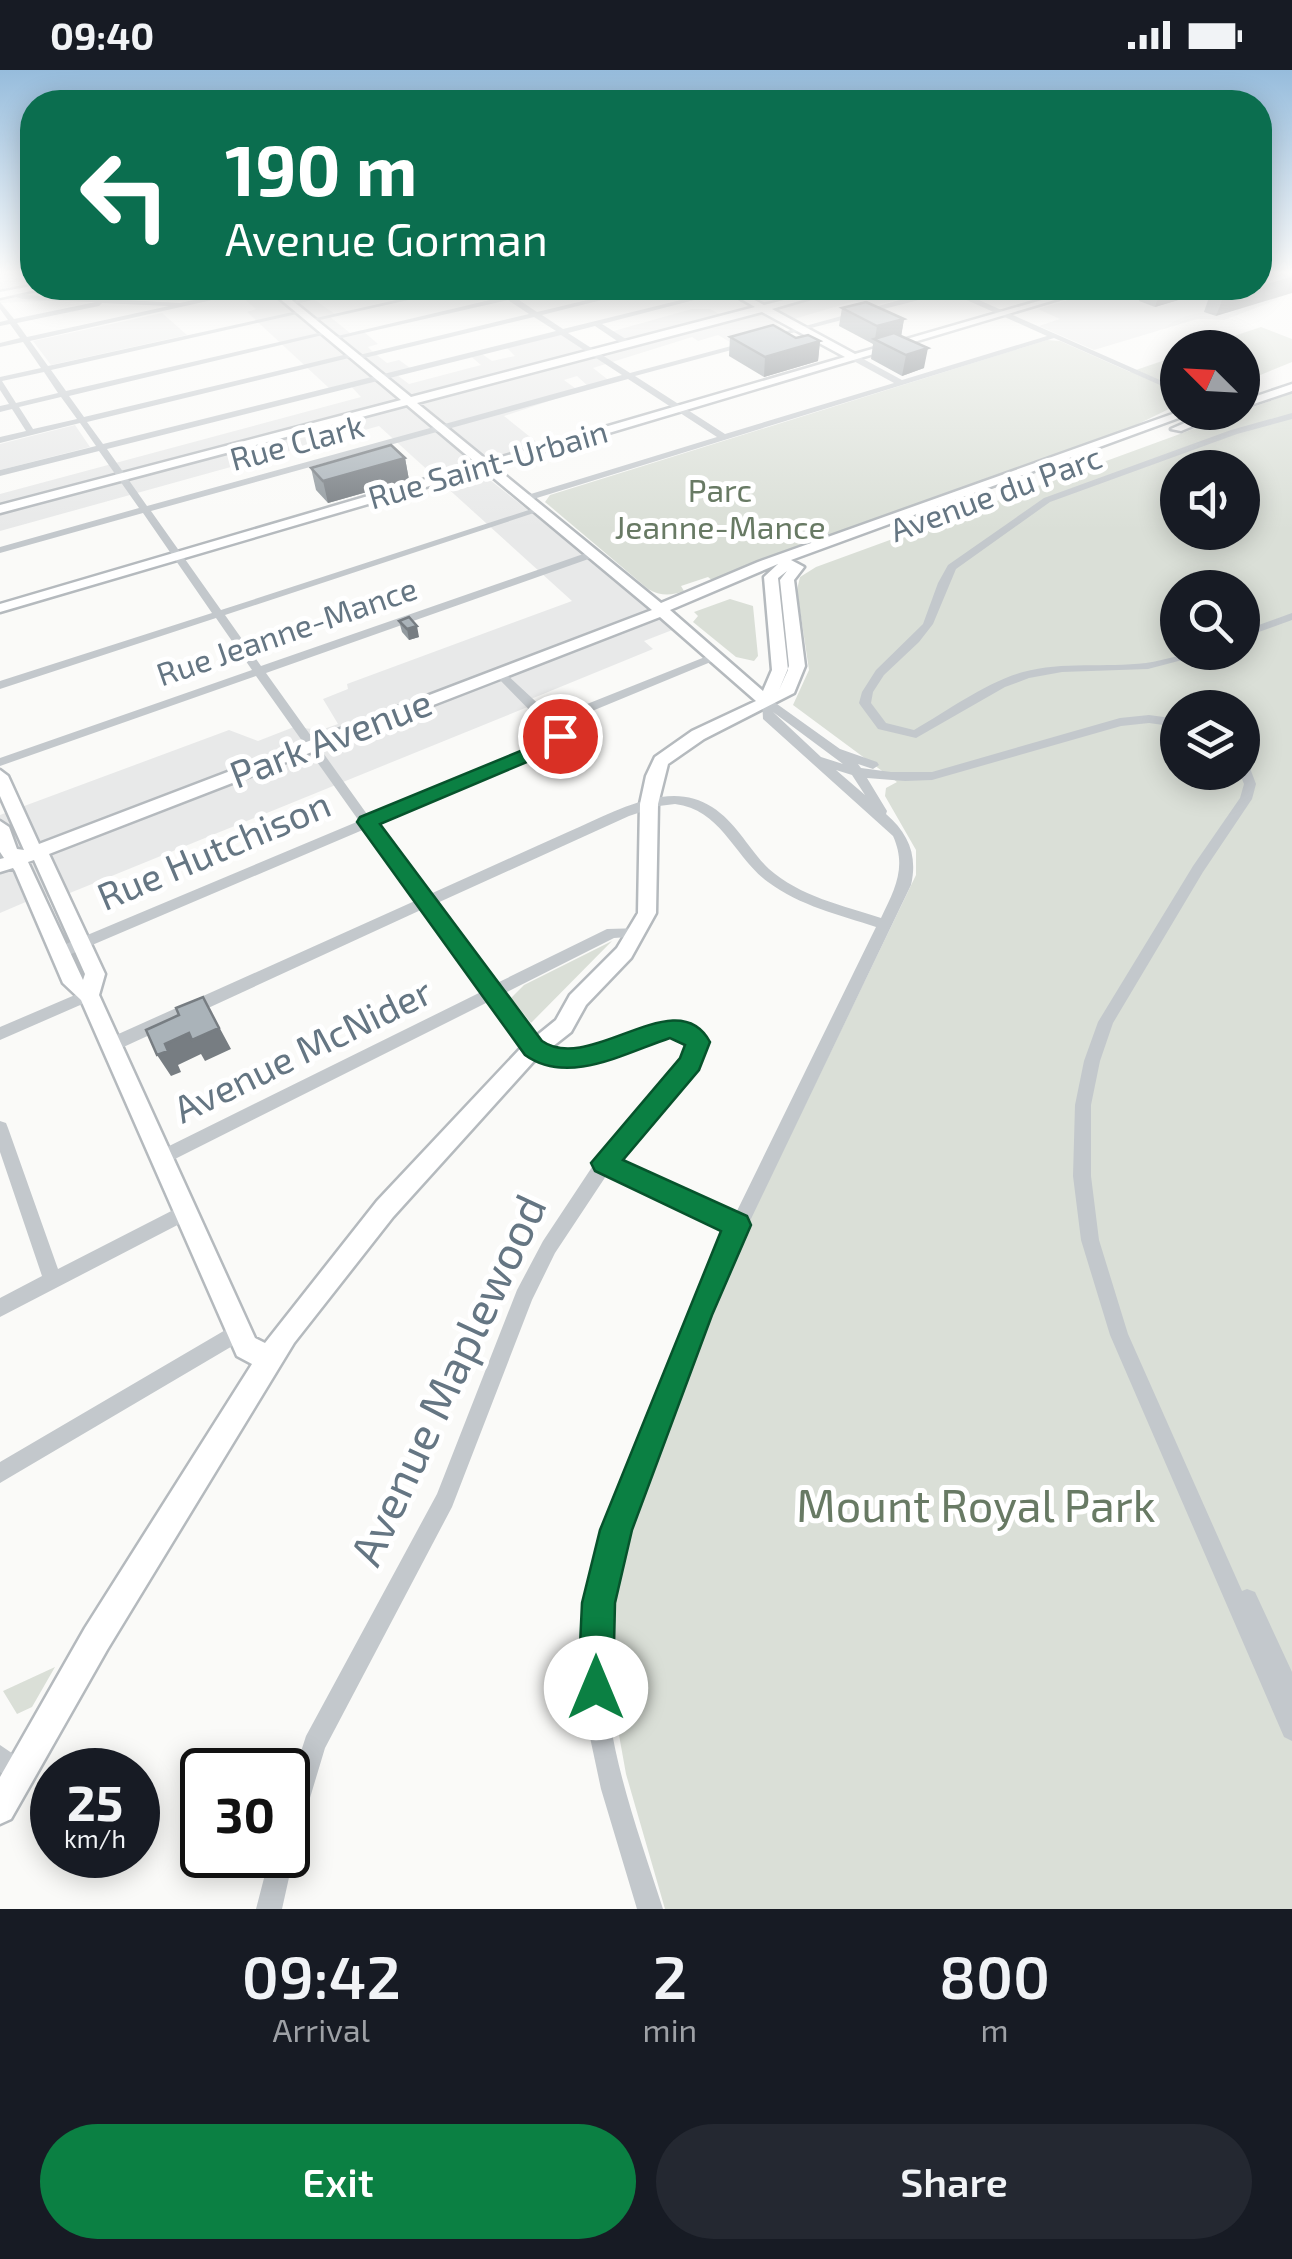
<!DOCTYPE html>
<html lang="en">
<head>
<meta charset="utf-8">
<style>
	body { margin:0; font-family:"Exo 2",sans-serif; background:#242831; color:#f1f3f6; height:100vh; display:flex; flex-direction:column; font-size:38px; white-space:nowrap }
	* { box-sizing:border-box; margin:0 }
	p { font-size:32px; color:#9ea1a6 }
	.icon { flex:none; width:55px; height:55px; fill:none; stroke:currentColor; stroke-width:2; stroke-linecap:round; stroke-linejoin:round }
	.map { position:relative; height:1839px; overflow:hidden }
	.side { display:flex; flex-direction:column; background:#171b24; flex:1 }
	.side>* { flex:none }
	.hud { position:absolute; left:20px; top:20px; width:1252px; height:210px; border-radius:40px; box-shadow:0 5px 25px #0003; background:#0b6e4f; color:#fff; overflow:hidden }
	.needle { width:65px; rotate:294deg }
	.tools { position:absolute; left:1160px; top:260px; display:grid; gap:20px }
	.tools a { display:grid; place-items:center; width:100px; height:100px; border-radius:50%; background:#171b24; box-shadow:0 5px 25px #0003; font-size:50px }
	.speed { position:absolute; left:30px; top:1678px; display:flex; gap:20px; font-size:50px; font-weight:700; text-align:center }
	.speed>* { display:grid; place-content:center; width:130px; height:130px; border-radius:50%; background:#171b24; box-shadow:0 5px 25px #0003; line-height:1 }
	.speed small { font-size:25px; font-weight:400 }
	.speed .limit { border:5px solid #111; border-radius:15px; background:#fff; color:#111 }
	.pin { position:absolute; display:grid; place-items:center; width:85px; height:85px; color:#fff; margin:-42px; border:5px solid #fff; border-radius:50%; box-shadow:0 2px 10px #0007 }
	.me { position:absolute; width:110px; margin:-55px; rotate:0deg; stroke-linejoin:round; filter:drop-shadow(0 0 8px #0008) }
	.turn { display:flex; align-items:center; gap:35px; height:210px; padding:0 40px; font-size:45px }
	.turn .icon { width:130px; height:130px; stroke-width:2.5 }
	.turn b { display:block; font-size:70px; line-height:85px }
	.eta { display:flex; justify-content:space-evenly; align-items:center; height:170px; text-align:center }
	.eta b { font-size:60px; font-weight:600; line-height:70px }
	.primary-button { display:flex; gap:20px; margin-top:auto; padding:20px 40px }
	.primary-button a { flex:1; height:115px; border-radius:60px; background:#0b8043; color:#fff; font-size:40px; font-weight:600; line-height:115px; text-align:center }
	.primary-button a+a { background:#242831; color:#f1f3f6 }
	.status { display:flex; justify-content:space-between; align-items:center; height:70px; padding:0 50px; background:#171b24; direction:ltr }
	.status svg { height:28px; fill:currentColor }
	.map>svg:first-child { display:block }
	.built { fill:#e8e9e9 }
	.green { fill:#dadfd7; fill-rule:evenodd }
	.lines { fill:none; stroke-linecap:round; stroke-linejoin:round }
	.major-casing { stroke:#b5babe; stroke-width:5 }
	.minor { fill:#c3c8cc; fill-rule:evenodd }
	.major { fill:#fff; fill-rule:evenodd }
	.wall { fill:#929a9f }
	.shaded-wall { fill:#777d82 }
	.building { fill:#aab3b9; stroke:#777d82; stroke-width:2.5 }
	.route { fill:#0b8043; stroke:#07532c; stroke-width:2.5 }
	.labels { text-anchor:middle; stroke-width:10; stroke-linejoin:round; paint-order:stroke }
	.far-street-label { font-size:32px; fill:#657683; stroke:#fff }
	.far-park-label { font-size:32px; fill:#687a64; stroke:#fff }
	.street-label { font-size:38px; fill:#657683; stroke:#fff }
	.near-street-label { font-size:45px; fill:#657683; stroke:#fff }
	.near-park-label { font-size:45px; fill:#687a64; stroke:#fff }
</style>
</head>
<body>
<div class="status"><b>09:40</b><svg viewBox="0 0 49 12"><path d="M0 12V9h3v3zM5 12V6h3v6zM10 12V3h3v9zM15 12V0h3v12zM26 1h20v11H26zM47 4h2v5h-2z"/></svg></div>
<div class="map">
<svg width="1292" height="1839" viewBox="0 0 1292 1839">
	<rect width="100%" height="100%" fill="#fafaf8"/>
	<!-- built -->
	<path class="built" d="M1260,202h28l-13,25 4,2 -55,21 -27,-1 -103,31 -55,-24 21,-7 -22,-10 70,-21h152z
		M32,205v13h86l-53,12 -65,3v-21z
		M231,218h77l-5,4 32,22 -6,2 21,17 12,-3 16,14 -10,3 4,4 15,12 12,-3 14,10 -16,5 12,9 72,-19 -13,-11 11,-2 13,9 23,-5 -9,-9 56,-15 32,22 35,-10 -19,-12 82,-23h18l21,11 30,-12 -31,-18 173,-2 -15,4 12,7 -31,8 -14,-6 -78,23 12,8 -54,13 -17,-10 -20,6 -6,-4 -99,31 18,14 -21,6 -13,-12 -13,4 15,11 -75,25 35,28 -68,21 99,78 23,11 87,73 -36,14 9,8 -127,52 4,5 -470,191 -25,1 -35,15v-98l229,-85 29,11 36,-14 27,3 17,-6 -15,-25 25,-10 -1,-5 225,-83 -193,-175 -379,105v-37l361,-97 -13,-14 -19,5 -82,-76 9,-3z
		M162,243l25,22 -136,30 -18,-24z
		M75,355l15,22 -90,23v-26z"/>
	<!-- green -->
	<path class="green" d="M1261,257l31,12v23l-49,20 -1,-34 -41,-1z
		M1047,270l13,1 70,31 47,-16v49l-53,26 -411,150 -5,-4 -27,9 3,5c-13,5 -24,5 -36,-2l-103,-87 5,-7z
		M1292,323v1516h-627l-39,-135 -12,-67 -5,-47 11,-96 26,-82 104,-263 166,-344v-25l-31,-54 1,-8 11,-6 -104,-77 16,-35 -12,-80 3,-13 16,-10zM1178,398h64v64h-64zM1178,518h64v64h-64zM1178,638h64v64h-64z
		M730,529l23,7 5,50 -4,5 -18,-4 -43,-35 5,-6 -4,-4z
		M612,871l-81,82 -20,-25 13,-13z
		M55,1597l-23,40 -15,7 -14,-23z"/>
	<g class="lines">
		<!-- major casing -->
		<g class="major-casing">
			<path id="major" d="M32,216l12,2 -44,10v-6z
				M267,218h10l134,109 344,-90 -33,-19h10l32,17 67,-17h13l-72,21 83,45 228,-66h12l-600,179 166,136 97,-41 420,-150h17l-404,148 13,7 -10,13 11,86 -11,27 -90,46 -36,25 -10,40 -2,109 -25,45 -45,47 -15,27 -38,30 -140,155 -99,126 -187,307 -96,169 -11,5v-47l85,-149 167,-264 -15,-8 -156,-356 -18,-17 -48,-112 -2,-3 -13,4v-13l4,-1 -4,-6v-31l9,6 8,22 7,1 -24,-54v-26l8,6 31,68 613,-234 -168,-140 -484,142v-8l477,-140 -70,-59 -407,108v-8l401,-105zM762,242l83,45 -357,104 -71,-58zM778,494l-14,13 8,93 -9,21 -93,-81zM787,501l-7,9 9,86 -10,24 9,-20 -10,-92zM660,547l96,84 -64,30 -37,26 -9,19 -6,28 -2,109 -21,35 -47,47 -14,25 -37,30 -142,151 -112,142 -10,-5 -156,-343 6,-21 -56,-120zM34,790l51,114 -2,6 -55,-118z
				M1292,314v7l-50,17v-7z
				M1210,342h17l-46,19 -10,-2z"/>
		</g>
		<!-- minor -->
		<path class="minor" d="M0,202h8l-8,3z
			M154,218h13l-37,8 -4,-2z
			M254,218h11l-235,53 18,25 254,-56 4,2 -255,58 15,21 261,-60 4,2 -262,63 15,21 268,-64 3,3 174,-42 -21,-14 -175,40 -4,-2 174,-41 -11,-9h7l12,7 43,-7 -38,10 21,14 101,-24h11l-107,27 21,14 167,-41h10l-138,36 27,17v4h-6l-28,-19 -27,7 62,40 120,-32v4l-115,31 90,58 169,-51 -44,-24v-4h6l46,25 145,-44 -98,-44 -180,47 -4,-2 179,-49h13l-1,2 222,98v5l-124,-55 -527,163h-6v-4l196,-60 -89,-58 -477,132 70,99 314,-102 8,2 -318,105 36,51 328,-114h8v4l-331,117 103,144 174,-73 11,-13 -9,-5 -48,-49v-4h8l55,51 12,-14 138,-55h8v4l-138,57 -29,34 -176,75 53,70c47,-21 93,-42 140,-63 30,-13 61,-30 93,-35 18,-3 36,0 51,10 25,16 37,43 57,62 30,27 75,37 112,49 14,-29 26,-51 12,-82l-130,-117 -1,-20h8l70,50 37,13 2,3 -6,4 -15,-5 3,4 30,4h41l188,-54 29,-3 29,4v8l-29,-4 -28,3 -189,54 -27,1 -38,-3 20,33 -1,3c22,19 32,41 25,71l-185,386 -107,287c-7,31 -13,61 -14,93 -2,89 31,174 58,258h-26l-36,-120 -13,-61 -5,-62 2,-41 12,-67 112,-290 19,-39 -120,-56 -53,80 -23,47 -80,207 -127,241 -25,83 -3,9 -9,3v-51l18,-56 131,-242 80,-204 26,-49 55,-83 85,-99 6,-15 -8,-7 -11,-2 -108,34c-34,-4 -53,-43 -72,-68l-323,162 -6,3 -6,-3 -2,-5 2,-5 328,-162 -60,-82 -306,141 -6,1 -6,-1 -2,-5 2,-5 312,-140 -52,-71 -301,128h-10l-2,-4 2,-4 305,-128 -103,-145 -256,90v-8l252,-88 -36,-52 -216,71v-8l212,-68 -69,-100 -143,40v-6l139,-39 -40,-57 -99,25v-6l96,-24 -16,-23 -80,20v-6l26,-6 -14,-22 -12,3v-6l9,-2 -9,-14v-13l41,-9 -18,-26 -23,5v-4l20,-5 -10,-14 -10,2v-4l8,-2 -8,-11v-7l14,17 82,-17 -73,-3 -14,-4 3,-4 12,4 156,8zM102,233l67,3 -142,31 -10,-14 82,-17zM534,247l22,14 -453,113 -16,-22 266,-65 3,3zM561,265l61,40 -475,131 -40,-57zM44,302l14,21 -42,10 -14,-22zM61,327l16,22 -44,10 -14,-22zM773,642l70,52 -22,-7zM836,700l16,5 13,20zM675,734c47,6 59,53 93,78 32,24 72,33 108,45l-141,288 -119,-54 80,-93 10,-26 -16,-15 -20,-4 -108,32c-27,-7 -43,-39 -59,-61l111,-56 28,-2 2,-4 -2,-4 -35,1 -112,55 -60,-80 194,-88 30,-10z
			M352,218h11l-72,17 -4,-2z
			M450,218h11l-150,34 -4,-2z
			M1042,218h9l18,7 -7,2z
			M1292,343v6l-55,15 -187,68 -94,67 -23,55 -14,18 -35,33 -11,17 -2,11 15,20 28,7c35,-20 71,-47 109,-58 40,-11 82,-4 123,-9 21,-3 39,-11 60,-11l-1,2 -57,15 -86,3 -33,6 -24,9 -89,51 -38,-9 -17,-23 -2,-3 3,-11 14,-22 47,-46 15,-41 10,-18 96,-67 187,-68z
			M1292,543v7l-50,18v-7z
			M1242,689l6,4 8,21 -4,15 -49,73 -90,151 -13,38 -9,44v71l8,64 29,94 114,257 5,-2 8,3 37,80v69l-8,-4 -174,-402 -29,-95 -8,-64 2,-71 9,-44 14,-39 95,-156 47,-68 4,-14 -5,-12h3z
			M89,919l5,2 3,4 -3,4 -94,41v-13z
			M0,1051l6,2 2,5 50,141 127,-65 6,2 3,6 -3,6 -191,99v-19l42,-22 -42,-124z
			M239,1252l7,2 2,7 -2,7 -246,145v-21z
			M0,1675l28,19 4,8 -4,8 -8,4 -20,-12z
			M288,1775l3,1 3,9 -12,54h-26l14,-54h18z"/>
		<!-- major -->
		<use href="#major" class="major"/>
	</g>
	<!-- wall -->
	<path class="wall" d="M655,218h61l-43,10z
		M1138,218h122l-44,28 -12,-4 6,-18 4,-5 -59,18 -16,-6 3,-11z
		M842,238l62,11 -3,17 23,32 -22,8 -31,-17 2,-15 -34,-18z
		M730,267l66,1 24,3 -2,20 -54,16 -35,-21z
		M405,388l4,22 -81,23 -12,-13 -5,-22z
		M399,551l20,16 -10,3 -7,-8z"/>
	<!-- shaded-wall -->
	<path class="shaded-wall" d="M1292,208v15l-76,23 7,-18z
		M674,218h42l-43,10z
		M1170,218h49l-64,19 6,-17z
		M904,249l-3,18 -26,2 2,-13z
		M820,271l-2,20 -54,16 1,-20z
		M928,278l-4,20 -22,8 4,-21z
		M405,388l4,22 -81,23 -5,-22z
		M417,556l2,11 -10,3 -2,-11z
		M203,927l28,52 -26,12 -4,-7 -23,11 3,7 -10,4 -14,-21 8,-11 24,-11z"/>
	<!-- building -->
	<path class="building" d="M1263,202h29v6l-69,20 -13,-4 6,-6h44v-15z
		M866,232l38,17 -27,7 -35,-18z
		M773,255l23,13 12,-3 12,6 -55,16 -35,-20z
		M894,263l34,15 -22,7 -32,-16z
		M391,375l14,13 -82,23 -12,-13z
		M409,547l8,9 -10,3 -8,-8z
		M203,927l16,31 -27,12 -3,-7 -24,11 3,7 -11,4 -11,-25 33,-15 -3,-7z"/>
	<!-- sky -->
	<linearGradient id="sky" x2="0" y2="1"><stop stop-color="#96bcdc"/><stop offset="0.44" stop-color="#fdfdfc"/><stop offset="1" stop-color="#fdfdfc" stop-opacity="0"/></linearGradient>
	<rect width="1292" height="460" fill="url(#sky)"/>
	<!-- route -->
	<path class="route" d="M560,660l9,6 -16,15 -173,73 162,217c48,34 135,-61 168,1l-11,28 -76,90 124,56 4,9 -39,90 -80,215 -17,73 -2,85 -5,13 -12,5 -13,-5 -5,-13 4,-85 18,-73 121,-299 -126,-60 -4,-8 89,-105 5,-13 -15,-7c-45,15 -102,48 -145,17l-168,-233 3,-5 180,-74z"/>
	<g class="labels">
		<!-- far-street labels -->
		<g class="far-street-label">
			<text transform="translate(297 373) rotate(-15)" y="11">Rue Clark</text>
			<text transform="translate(488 395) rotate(-16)" y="11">Rue Saint-Urbain</text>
			<text transform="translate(996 424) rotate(-20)" y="11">Avenue du Parc</text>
			<text transform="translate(287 562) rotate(-19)" y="11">Rue Jeanne-Mance</text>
		</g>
		<!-- far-park labels -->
		<g class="far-park-label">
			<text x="720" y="432">Parc<tspan x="720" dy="37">Jeanne-Mance</tspan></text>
		</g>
		<!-- street labels -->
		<g class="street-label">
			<text transform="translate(331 669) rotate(-21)" y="13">Park Avenue</text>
			<text transform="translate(214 781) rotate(-23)" y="13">Rue Hutchison</text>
			<text transform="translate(303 981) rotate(-26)" y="13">Avenue McNider</text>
		</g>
		<!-- near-street labels -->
		<g class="near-street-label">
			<text transform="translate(448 1310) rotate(-65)" y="16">Avenue Maplewood</text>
		</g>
		<!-- near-park labels -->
		<g class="near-park-label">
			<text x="976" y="1452">Mount Royal Park</text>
		</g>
	</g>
</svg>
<div class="tools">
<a><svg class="needle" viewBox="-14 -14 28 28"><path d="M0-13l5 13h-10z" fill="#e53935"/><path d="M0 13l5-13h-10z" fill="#9ea1a6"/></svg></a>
<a><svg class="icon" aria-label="sound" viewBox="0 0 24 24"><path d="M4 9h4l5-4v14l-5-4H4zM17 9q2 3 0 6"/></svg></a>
<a><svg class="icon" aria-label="search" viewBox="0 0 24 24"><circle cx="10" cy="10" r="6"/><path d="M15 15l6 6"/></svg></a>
<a><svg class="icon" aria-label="layers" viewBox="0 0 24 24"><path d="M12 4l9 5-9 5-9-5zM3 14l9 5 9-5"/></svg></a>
</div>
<div class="speed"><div>25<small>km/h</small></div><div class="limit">30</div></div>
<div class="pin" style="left:560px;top:666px;background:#d93025"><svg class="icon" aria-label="arrive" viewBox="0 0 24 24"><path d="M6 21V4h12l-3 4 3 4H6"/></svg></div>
<svg class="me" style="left:596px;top:1618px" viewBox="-20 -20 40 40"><circle r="19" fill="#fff"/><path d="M0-13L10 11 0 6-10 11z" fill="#0b8043"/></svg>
<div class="hud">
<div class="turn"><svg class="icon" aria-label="left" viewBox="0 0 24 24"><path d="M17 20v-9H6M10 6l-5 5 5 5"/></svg><div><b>190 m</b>Avenue Gorman</div></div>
</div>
</div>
<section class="side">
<div class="eta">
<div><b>09:42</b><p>Arrival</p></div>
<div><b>2</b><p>min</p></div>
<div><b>800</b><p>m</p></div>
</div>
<div class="primary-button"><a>Exit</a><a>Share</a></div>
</section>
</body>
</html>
